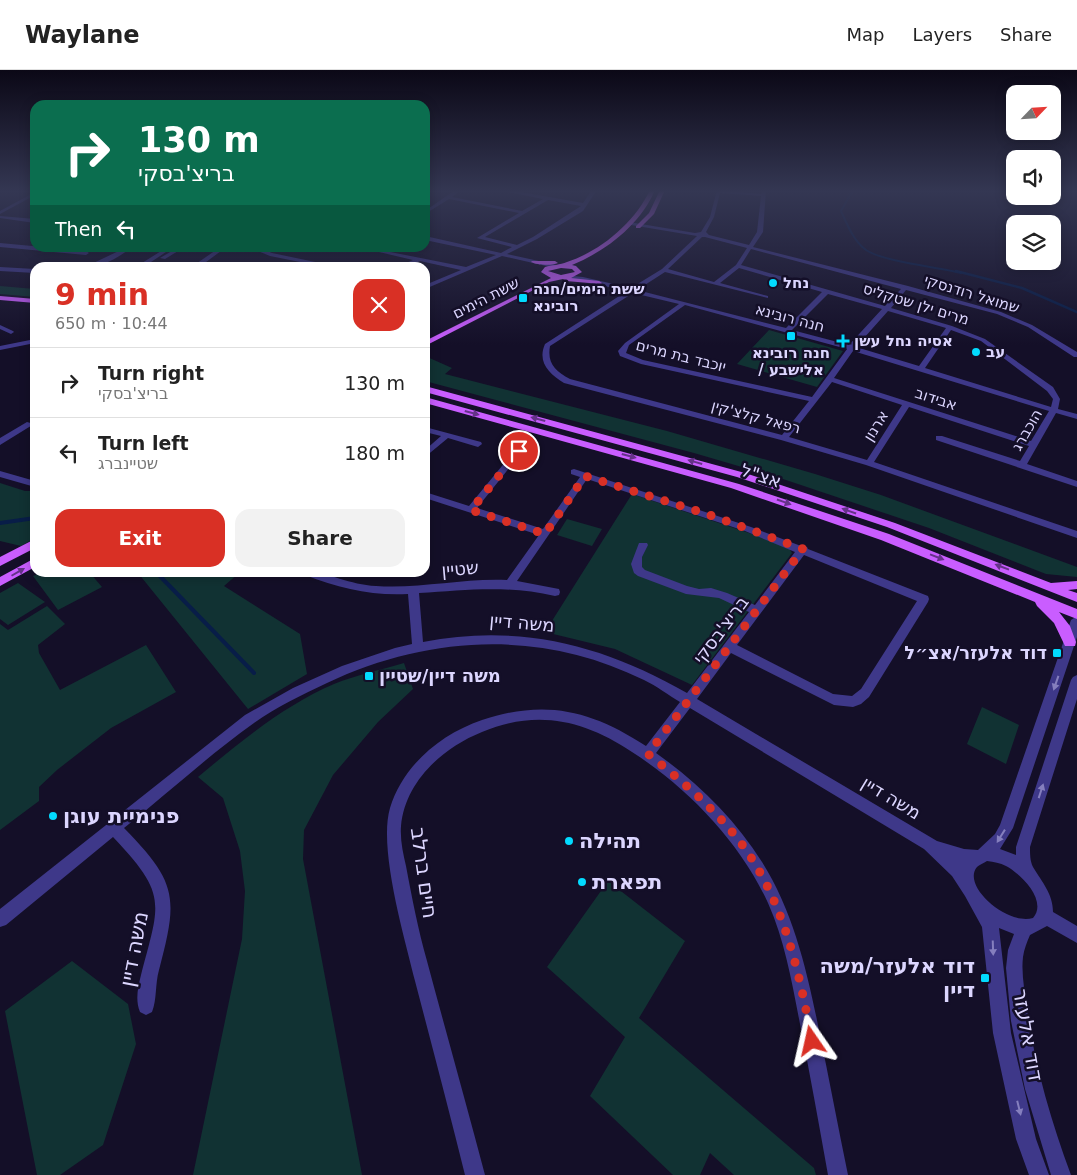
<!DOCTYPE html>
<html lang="en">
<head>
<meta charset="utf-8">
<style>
	body { margin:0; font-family:"DejaVu Sans",Heebo,sans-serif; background:#f2f2f2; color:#222; height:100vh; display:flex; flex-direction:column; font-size:19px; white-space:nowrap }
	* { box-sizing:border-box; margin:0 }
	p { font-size:16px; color:#767676 }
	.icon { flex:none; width:28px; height:28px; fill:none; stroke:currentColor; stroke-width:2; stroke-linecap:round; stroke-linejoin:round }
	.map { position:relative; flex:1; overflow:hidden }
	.sheet { position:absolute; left:30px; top:192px; width:400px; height:315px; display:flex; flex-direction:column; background:#fff; border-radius:15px; box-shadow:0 2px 12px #0003 }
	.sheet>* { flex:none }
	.hud { position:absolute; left:30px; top:30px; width:400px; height:152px; border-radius:15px; box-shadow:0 2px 12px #0003; background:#0b6e4f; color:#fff; overflow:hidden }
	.needle { width:32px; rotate:65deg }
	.fabs { position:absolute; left:1006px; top:15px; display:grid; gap:10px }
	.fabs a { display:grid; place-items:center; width:55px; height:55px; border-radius:10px; background:#fff; box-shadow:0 2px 12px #0003; font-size:25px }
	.pin { position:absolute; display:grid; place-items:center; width:42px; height:42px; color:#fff; margin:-21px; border:2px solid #fff; border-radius:50%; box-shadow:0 1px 5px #0007 }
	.me { position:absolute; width:55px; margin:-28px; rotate:349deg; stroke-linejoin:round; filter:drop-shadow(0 0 4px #0008) }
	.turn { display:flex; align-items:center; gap:18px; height:105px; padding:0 25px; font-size:22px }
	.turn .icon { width:65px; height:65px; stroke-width:2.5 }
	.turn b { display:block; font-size:35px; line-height:42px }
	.then { display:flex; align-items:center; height:48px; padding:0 25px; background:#0003; gap:10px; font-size:19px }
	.round { display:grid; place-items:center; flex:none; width:52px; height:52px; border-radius:15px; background:#f2f2f2 }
	.headline { display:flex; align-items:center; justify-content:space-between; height:85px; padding:0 25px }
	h1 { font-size:30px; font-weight:700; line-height:38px; color:#d93025 }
	.cta { display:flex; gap:10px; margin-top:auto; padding:10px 25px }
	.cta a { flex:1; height:58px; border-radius:15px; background:#d93025; color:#fff; font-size:20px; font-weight:700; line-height:58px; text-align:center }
	.cta a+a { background:#f2f2f2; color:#222 }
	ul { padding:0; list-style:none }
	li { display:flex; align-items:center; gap:15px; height:70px; padding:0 25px; border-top:1px solid #e0e0e0 }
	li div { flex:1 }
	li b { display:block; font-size:19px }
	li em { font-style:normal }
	header { display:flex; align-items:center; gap:30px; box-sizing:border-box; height:70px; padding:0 25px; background:#fff; border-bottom:1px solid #e0e0e0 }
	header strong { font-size:24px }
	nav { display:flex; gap:28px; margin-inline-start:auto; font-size:18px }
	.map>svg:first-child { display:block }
	.green { fill:#113233 }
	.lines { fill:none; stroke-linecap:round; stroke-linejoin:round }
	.stream-far2 { stroke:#081d48; stroke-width:2 }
	.stream-far1 { stroke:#081d48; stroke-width:2.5 }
	.stream { stroke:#081d48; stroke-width:4 }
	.minor { fill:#3e3889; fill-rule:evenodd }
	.major { fill:#c95dff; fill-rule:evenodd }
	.oneway { fill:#653289 }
	.oneway2 { fill:#857fbe }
	.route { stroke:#d93025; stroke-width:9; stroke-dasharray:0 16.2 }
	.poi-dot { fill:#02dbff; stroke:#140f28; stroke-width:2 }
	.labels { text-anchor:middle; stroke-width:5; stroke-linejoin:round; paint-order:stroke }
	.far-poi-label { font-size:15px; font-weight:bold; fill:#dcd6ff; stroke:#140f28; text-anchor:start }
	.far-street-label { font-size:15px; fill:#dcd6ff; stroke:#140f28 }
	.street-label { font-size:18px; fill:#dcd6ff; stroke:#140f28 }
	.poi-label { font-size:18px; font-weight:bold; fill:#dcd6ff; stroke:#140f28; text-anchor:end }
	.near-poi-label { font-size:21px; font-weight:bold; fill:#dcd6ff; stroke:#140f28; text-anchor:start }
	.near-street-label { font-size:21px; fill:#dcd6ff; stroke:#140f28 }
</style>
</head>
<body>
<header>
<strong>Waylane</strong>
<nav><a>Map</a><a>Layers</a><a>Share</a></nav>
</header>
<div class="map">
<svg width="1077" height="1105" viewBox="0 0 1077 1105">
	<rect width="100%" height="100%" fill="#140f28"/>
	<!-- green -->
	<path class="green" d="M0,216l35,3v8l-35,-3z
		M769,260l74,21 -26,36 -80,-23z
		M425,286l27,12 -7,6 222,57 148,43 66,21 196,72v10l-31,-3 -117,-46 -146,-49 -89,-26 -269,-72z
		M0,413l25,8h10v47l-14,8 -21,-5z
		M632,424l156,52 4,7 -100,132 -77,-36 -70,-17z
		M567,449l35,10 -10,17 -35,-11z
		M41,503h49l12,14 -44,23 -25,-34z
		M138,503h101l-15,13 76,48 7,40 -59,35z
		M18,513l27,19 -37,23 -8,-6v-26z
		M47,536l18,18 -27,21 1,8 21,37 86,-45 30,47 -65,36 -54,42 -18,17v14l-39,29v-206l8,6z
		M404,593l9,26 -35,33 -45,53 -29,55 -1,29 59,316h-169l49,-236 3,-48 -5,-40 -17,-53 -25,-21c42,-35 85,-71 136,-93 22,-9 47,-14 70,-21z
		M982,637l37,18 -13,39 -39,-20z
		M608,811l77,60 -46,77 175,150 2,7h-82l-24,-22 -10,22h-27l-83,-79 35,-59 -78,-70z
		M72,891l56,43 8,40 -33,101 -43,30h-23l-32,-164z"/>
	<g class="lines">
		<!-- stream-far2 -->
		<path class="stream-far2" d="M853,120l-12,21c6,13 13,31 25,39 18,12 72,17 95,23"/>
		<!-- stream-far1 -->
		<path class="stream-far1" d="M956,201l66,17 55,24"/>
		<!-- stream -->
		<path class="stream" d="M0,453l35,-5
			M156,502l98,101"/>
		<!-- minor -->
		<path class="minor" d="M455,120h6l-9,7 70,14 21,-12 -45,-9h12l73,13 9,-13h5l-14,21 -46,28 -30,15 50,11 -2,3 -53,-12 -77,33v-4l36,-15 -41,-9 -16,7h-9l18,-8 -51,-12h8l96,19 30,-12 -71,-15v-4l76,17 11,-6 -35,-9 42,-25 -70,-14 -24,15v-3zM548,130l33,6 -48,31 -16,8 -32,-8z
			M717,120l44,4 1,-4h4l-3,42 -10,15 155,39 93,26 31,13 45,27v5h-3l-46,-30 -31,-13 -91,-24 -15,18 61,18 33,13 68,48 7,12 -2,10 19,5v5l-21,-6 -29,51 50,17v6l-141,-47v-4h6l78,25 9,-15 -120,-39 -35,55 203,69v7l-211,-73 -85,-25 -217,-57c-15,-9 -27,-21 -19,-39l82,-53 -64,-14v-2l20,2 48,11 31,-19 35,-33 -66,-11 -2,-3 66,11 6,-1 9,-15zM720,123l41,3 -4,36 -8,13 -40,-10 -3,-3 8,-15zM702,167h3l42,11 -11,17 -22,17 -46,-13zM751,179l150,40 -16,17 -144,-41zM739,198l83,24 -36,36 -149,-38 28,-18 103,26v-2l-48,-13zM633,223l46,11 -54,39 -7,8 2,5 21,8 168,37 -27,34 -212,-56c-15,-8 -23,-16 -20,-33zM828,224l54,15 -33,36 -57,-15zM685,235l162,44 -35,48 -169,-37 -17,-7 3,-8zM888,241l58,17 -27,38 -63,-19zM951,260l30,11 66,50 6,8 -2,8 -126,-39zM853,281l196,60 -18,30 -197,-63zM832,312l70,23 -35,55 -78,-23z
			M35,122v3l-35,19v-3z
			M0,146l35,3v4l-35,-5z
			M0,173l86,8 3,2 -3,2 -86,-8z
			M125,178h6c-13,10 -31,20 -48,20z
			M166,178h6l-30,20h-8z
			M177,178h6l-18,11 -5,-1z
			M219,178h6l-27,20h-8z
			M230,178h30l12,5 72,15h-14l-60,-12 -12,-5z
			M0,197l35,2v4l-35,-2z
			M0,255l13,6 1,1 -3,2 -11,-5z
			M35,269v4l-35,7v-4z
			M27,352l7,2 -34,21v-7z
			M425,357l56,15 1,2 -4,3 -30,-9 -23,19v-7l16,-14 -16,-4z
			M519,378l4,3 -46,57 66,21 37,-52 -9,-3v-4l3,-1 177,58 50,19 6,1 1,2 120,47 1,3 -1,3 -59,95 -8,7 -8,3 -19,-2 -103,-52 -34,46 240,142 27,8 14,1 17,-16 5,-9 71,-205 6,-4v21l-64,191 -13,21 16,6v-8l55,-167 2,-3 4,-2v24l-47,148c0,7 0,14 3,20 9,15 20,27 20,45l24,14v17l-30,-17 -17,9c-3,7 -6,14 -7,22 -2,17 2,35 4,53 8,56 24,111 44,165h-20l-26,-86 -14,-68 -5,-53 2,-18 6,-16 -15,-6 12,105 25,106 13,36h-20l-13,-36 -23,-106 -11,-106 -17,-31 -13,-20 -28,-27 -234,-141 -34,45c41,29 79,66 106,109 32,51 45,109 57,168 10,48 19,97 29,145h-20c-9,-50 -18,-101 -28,-151 -8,-41 -15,-83 -32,-121 -28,-61 -80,-115 -136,-151 -48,-32 -95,-43 -150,-20 -40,16 -77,50 -81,94 -1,14 2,27 5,40 6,32 12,63 21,95 19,71 39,142 58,214h-20c-16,-65 -33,-129 -50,-194 -10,-42 -37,-132 -25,-173 13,-43 51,-74 92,-88 63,-21 109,-10 164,26l34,-44c-12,-7 -23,-16 -36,-22 -103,-51 -215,-45 -317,3 -25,12 -51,24 -73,40 -45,32 -87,71 -130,105 54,55 54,70 35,142 -4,14 -2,30 -7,42l-6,3 -6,-3c-5,-12 -2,-25 1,-37 19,-73 27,-80 -28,-138l-107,88 -6,2v-18l245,-194 48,-27 49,-22 53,-18 17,-4 -4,-50c-37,2 -69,-6 -103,-19l-1,-3c25,0 46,13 72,14 44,3 87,-8 131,-6l32,-45 -114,-37v-6l44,14 47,-57zM587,409l158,52 50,21 -40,53 -28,-12 -16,-5 -12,1 -12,-3 -42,-16 -3,-3v-10l6,-12 -1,-2h-8l-8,21 3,9 4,3 48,18 33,4 30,14 -62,81c-83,-48 -168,-70 -264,-51l-4,-49c48,-3 88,-8 136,3l4,-1 1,-3 -1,-3 -42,-8zM804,485l113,46 -56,88 -9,7 -19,-2 -96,-49zM987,791c7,1 13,2 19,5 15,8 42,35 27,52 -25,8 -72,-32 -56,-51 2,-2 7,-4 10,-6z
			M0,401l35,10v6l-35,-10z"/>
		<!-- major -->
		<path class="major" d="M650,120h5c-15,35 -49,61 -83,75l4,1 6,6 -11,6 28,3 3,2 -1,1 -35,-3 -3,-2 -14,3 -124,64v-5l126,-63 -10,-6 4,-5c7,-2 15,-2 22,-5 34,-11 68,-40 83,-72zM561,198l11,1 3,3 -14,3 -13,-4z
			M660,120h5l-11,24 -14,14h-4v-2l13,-13z
			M532,191h23l3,2c-6,3 -21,2 -27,-1z
			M0,226l35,3v4l-35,-3z
			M425,316l320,87 150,50 156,60 26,-2v8l-9,1 9,3v9l-190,-75 -150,-50 -312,-85z
			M425,327l314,87 150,50 188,75v10l-18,-7 11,14 6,16 -1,4h-10l-11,-23 -17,-17 -2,-4 -154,-62 -150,-52 -306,-85z
			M35,469v9l-35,18v-9z
			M35,488v9l-35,19v-9z"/>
	</g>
	<!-- one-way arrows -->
	<defs><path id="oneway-solid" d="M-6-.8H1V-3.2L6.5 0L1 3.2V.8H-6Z" transform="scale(1.25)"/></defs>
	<g class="oneway">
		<use href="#oneway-solid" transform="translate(472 343) rotate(15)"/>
		<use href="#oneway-solid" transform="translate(538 349) rotate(-165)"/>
		<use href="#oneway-solid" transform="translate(629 386) rotate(15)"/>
		<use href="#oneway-solid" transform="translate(695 392) rotate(-164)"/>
		<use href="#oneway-solid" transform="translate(784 432) rotate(19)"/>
		<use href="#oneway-solid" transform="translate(849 441) rotate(-161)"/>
		<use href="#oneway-solid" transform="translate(937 487) rotate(21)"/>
		<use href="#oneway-solid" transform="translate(1002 497) rotate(-159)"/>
		<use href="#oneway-solid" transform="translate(18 502) rotate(-30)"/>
	</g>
	<g class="oneway2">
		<use href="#oneway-solid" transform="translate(1056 613) rotate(109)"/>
		<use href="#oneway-solid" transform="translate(1041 721) rotate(-72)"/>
		<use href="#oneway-solid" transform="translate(1001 766) rotate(122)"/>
		<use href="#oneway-solid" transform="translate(993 878) rotate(88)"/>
		<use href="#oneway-solid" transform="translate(1019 1038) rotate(76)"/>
	</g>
	<!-- sky -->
	<linearGradient id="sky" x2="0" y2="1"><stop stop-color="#0b0816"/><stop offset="0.44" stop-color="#343753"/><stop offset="1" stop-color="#343753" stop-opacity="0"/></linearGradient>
	<rect width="1077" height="275" fill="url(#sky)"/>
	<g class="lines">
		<!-- route -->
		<path class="route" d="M519,381l-48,59 74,24 40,-58 122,38 96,35 -155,205c33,26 67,55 93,89 43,58 58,128 71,198"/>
	</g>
	<!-- markers -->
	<g class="poi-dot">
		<circle cx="773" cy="213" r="5"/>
		<rect x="518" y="223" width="10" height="10" rx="2.5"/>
		<rect x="786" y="261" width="10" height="10" rx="2.5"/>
		<path d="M840.5 263.5h5v5h5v5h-5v5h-5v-5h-5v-5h5z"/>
		<circle cx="976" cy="282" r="5"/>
		<rect x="1052" y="578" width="10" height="10" rx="2.5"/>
		<rect x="364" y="601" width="10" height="10" rx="2.5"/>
		<circle cx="53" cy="746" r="5"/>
		<circle cx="569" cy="771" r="5"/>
		<circle cx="582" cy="812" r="5"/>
		<rect x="980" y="903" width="10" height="10" rx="2.5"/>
	</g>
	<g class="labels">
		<!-- far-poi labels -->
		<g class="far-poi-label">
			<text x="783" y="218">נחל</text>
			<text x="533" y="224">ששת הימים/חנה<tspan x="533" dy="17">רובינא</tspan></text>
			<text x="854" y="276">אסיה נחל עשן</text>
			<text x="986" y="287">עב</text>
			<text x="791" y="288" text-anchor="middle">חנה רובינא<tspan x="791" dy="17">/ אלישבע</tspan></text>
		</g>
		<!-- far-street labels -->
		<g class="far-street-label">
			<text transform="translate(972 224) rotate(17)" y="5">שמואל רודנסקי</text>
			<text transform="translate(486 228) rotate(-27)" y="5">ששת הימים</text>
			<text transform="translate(916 234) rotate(17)" y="5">מרים ילן שטקליס</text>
			<text transform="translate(790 248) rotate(15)" y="5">חנה רובינא</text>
			<text transform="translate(681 286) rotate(14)" y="5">יוכבד בת מרים</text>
			<text transform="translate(936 329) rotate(18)" y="5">אבידוב</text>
			<text transform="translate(756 347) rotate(15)" y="5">רפאל קלצ'קין</text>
			<text transform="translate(876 356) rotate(-58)" y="5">ארנון</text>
			<text transform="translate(1027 360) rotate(-60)" y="5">הוכברג</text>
		</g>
		<!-- street labels -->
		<g class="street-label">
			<text transform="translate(761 406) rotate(18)" y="6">אצ"ל</text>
			<text transform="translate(460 499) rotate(-5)" y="6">שטיין</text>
			<text transform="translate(522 553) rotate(5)" y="6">משה דיין</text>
			<text transform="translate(721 560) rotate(-53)" y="6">בריצ'בסקי</text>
			<text transform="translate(891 728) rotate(31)" y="6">משה דיין</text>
		</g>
		<!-- poi labels -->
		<g class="poi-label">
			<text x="1047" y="589">דוד אלעזר/אצ״ל</text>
			<text x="379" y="612" text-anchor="start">משה דיין/שטיין</text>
		</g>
		<!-- near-poi labels -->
		<g class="near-poi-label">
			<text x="63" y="753">פנימיית עוגן</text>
			<text x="579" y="778">תהילה</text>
			<text x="592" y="819">תפארת</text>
			<text x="975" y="903" text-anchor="end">דוד אלעזר/משה<tspan x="975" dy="24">דיין</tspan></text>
		</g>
		<!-- near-street labels -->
		<g class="near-street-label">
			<text transform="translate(424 803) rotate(82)" y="7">חיים ברלב</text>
			<text transform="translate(134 879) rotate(-79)" y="7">משה דיין</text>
			<text transform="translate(1028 965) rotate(80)" y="7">דוד אלעזר</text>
		</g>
	</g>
</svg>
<div class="fabs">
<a><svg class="needle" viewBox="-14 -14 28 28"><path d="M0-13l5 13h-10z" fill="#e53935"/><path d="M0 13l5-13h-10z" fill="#767676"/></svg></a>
<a><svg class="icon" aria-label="sound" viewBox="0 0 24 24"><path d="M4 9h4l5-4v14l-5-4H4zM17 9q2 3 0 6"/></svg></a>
<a><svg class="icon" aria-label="layers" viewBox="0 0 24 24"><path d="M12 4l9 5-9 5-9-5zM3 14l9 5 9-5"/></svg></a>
</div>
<div class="pin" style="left:519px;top:381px;background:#d93025"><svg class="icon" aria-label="arrive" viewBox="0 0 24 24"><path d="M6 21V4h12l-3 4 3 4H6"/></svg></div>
<svg class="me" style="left:812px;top:971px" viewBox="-20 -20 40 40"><path d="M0-17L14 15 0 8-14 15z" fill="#d93025" stroke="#fff" stroke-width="4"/></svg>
<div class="hud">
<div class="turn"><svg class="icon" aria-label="right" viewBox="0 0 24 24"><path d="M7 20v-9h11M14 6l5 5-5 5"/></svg><div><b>130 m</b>בריצ'בסקי</div></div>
<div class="then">Then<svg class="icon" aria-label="left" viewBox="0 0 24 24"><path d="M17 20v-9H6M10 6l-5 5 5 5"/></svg></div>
</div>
<section class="sheet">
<div class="headline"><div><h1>9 min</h1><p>650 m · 10:44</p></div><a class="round" style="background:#d93025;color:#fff"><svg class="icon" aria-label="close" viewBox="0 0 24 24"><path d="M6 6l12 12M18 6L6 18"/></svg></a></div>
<ul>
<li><svg class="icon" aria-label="right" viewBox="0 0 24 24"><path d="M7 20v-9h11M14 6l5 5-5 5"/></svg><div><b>Turn right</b><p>בריצ'בסקי</p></div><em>130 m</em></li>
<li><svg class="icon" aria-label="left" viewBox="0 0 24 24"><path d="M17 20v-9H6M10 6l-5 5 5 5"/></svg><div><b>Turn left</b><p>שטיינברג</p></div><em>180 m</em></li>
</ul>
<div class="cta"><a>Exit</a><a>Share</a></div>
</section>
</div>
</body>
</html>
